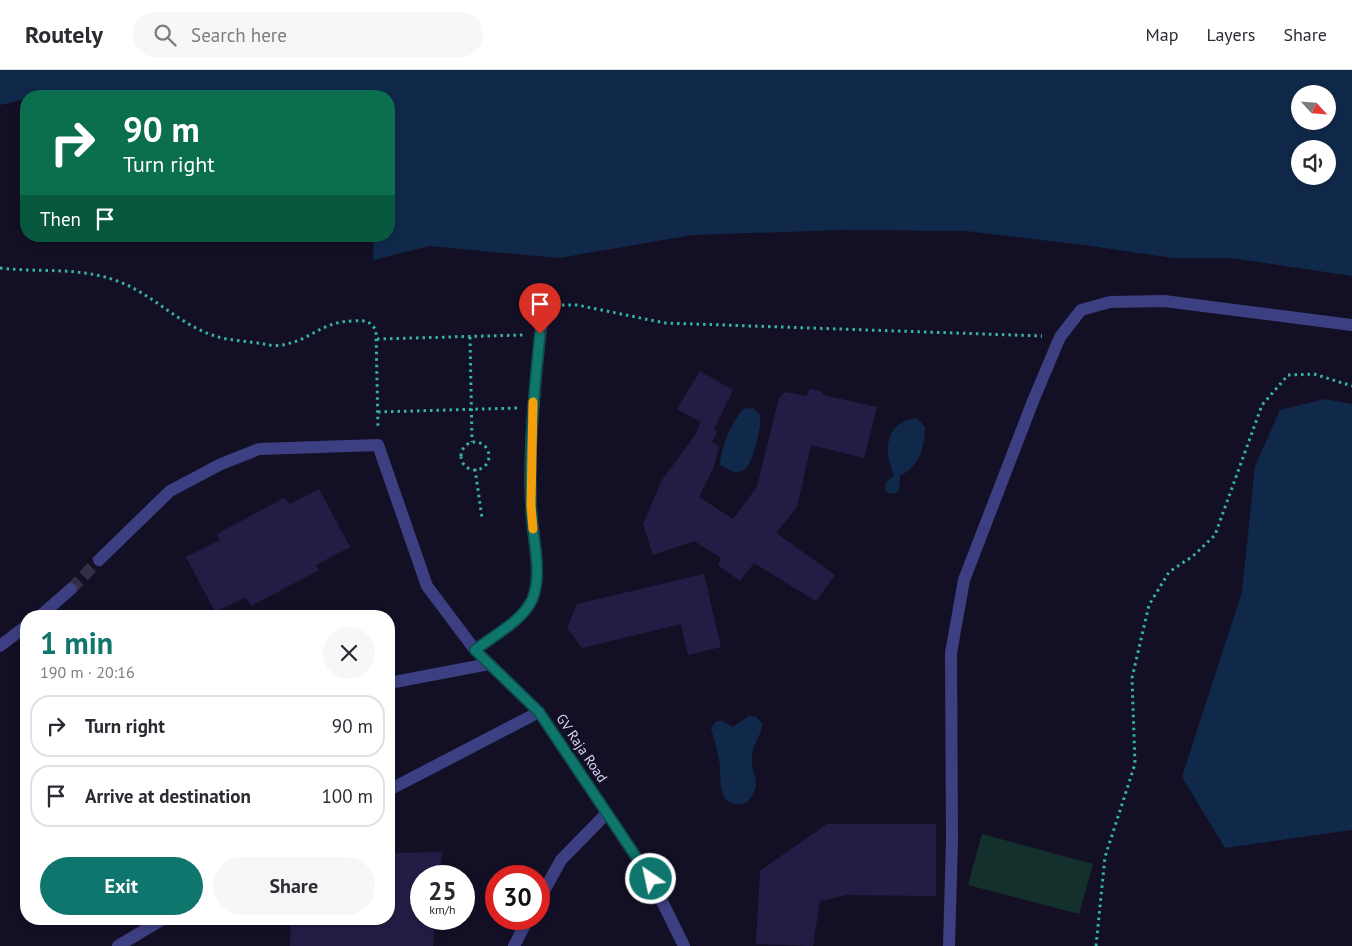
<!DOCTYPE html>
<html lang="en">
<head>
<meta charset="utf-8">
<style>
	body { margin:0; font-family:"PT Sans",sans-serif; background:#f7f7f7; color:#2b2b33; height:100vh; display:flex; flex-direction:column; font-size:19px; white-space:nowrap }
	* { box-sizing:border-box; margin:0 }
	p { font-size:16px; color:#7c7c81 }
	.icon { flex:none; width:28px; height:28px; fill:none; stroke:currentColor; stroke-width:2; stroke-linecap:round; stroke-linejoin:round }
	.map { position:relative; flex:1; overflow:hidden }
	.side { position:absolute; left:20px; top:540px; width:375px; height:315px; display:flex; flex-direction:column; background:#fff; border-radius:20px; box-shadow:0 2px 8px #0003 }
	.side>* { flex:none }
	.hud { position:absolute; left:20px; top:20px; width:375px; height:152px; border-radius:20px; box-shadow:0 2px 8px #0003; background:#0b6e4f; color:#fff; overflow:hidden }
	.needle { width:32px; rotate:116deg }
	.tools { position:absolute; left:1291px; top:15px; display:grid; gap:10px }
	.tools a { display:grid; place-items:center; width:45px; height:45px; border-radius:50%; background:#fff; box-shadow:0 2px 8px #0003; font-size:25px }
	.speed { position:absolute; left:410px; top:795px; display:flex; gap:10px; font-size:25px; font-weight:700; text-align:center }
	.speed>* { display:grid; place-content:center; width:65px; height:65px; border-radius:50%; background:#fff; box-shadow:0 2px 8px #0003; line-height:1 }
	.speed small { font-size:12px; font-weight:400 }
	.speed .limit { border:8px solid #d22; background:#fff; color:#111 }
	.pin { position:absolute; display:grid; place-items:center; width:42px; height:42px; color:#fff; margin:-51px -21px; border-radius:50% 50% 50% 0; rotate:-45deg; box-shadow:0 0 5px #0007 }
	.pin .icon { rotate:45deg }
	.me { position:absolute; width:55px; margin:-28px; rotate:326deg; stroke-linejoin:round; filter:drop-shadow(0 0 4px #0008) }
	.turn { display:flex; align-items:center; gap:18px; height:105px; padding:0 20px; font-size:22px }
	.turn .icon { width:65px; height:65px; stroke-width:2.5 }
	.turn b { display:block; font-size:35px; line-height:42px }
	.then { display:flex; align-items:center; height:48px; padding:0 20px; background:#0003; gap:10px; font-size:19px }
	.round { display:grid; place-items:center; flex:none; width:52px; height:52px; border-radius:26px; background:#f7f7f7 }
	.overview { display:flex; align-items:center; justify-content:space-between; height:85px; padding:0 20px }
	h1 { font-size:30px; font-weight:700; line-height:38px; color:#0f766e }
	.button { display:flex; gap:10px; margin-top:auto; padding:10px 20px }
	.button a { flex:1; height:58px; border-radius:30px; background:#0f766e; color:#fff; font-size:20px; font-weight:700; line-height:58px; text-align:center }
	.button a+a { background:#f7f7f7; color:#2b2b33 }
	ul { padding:0; list-style:none }
	li { display:flex; align-items:center; gap:15px; height:62px; margin:0 10px 8px; padding:0 10px; border:2px solid #e1e1e2; border-radius:20px }
	li div { flex:1 }
	li b { display:block; font-size:19px }
	li em { font-style:normal }
	header { display:flex; align-items:center; gap:30px; box-sizing:border-box; height:70px; padding:0 25px; background:#fff; border-bottom:1px solid #e1e1e2 }
	header strong { font-size:24px }
	nav { display:flex; gap:28px; margin-inline-start:auto; font-size:18px }
	.search { width:350px; height:45px; background:#f7f7f7; display:flex; align-items:center; gap:12px; box-sizing:border-box; padding:0 18px; border-radius:28px; color:#7c7c81; font-size:19px }
	.map>svg:first-child { display:block }
	.green { fill:#14302d }
	.water { fill:#10294a; fill-rule:evenodd }
	.building { fill:#231d46 }
	.lines { fill:none; stroke-linecap:round; stroke-linejoin:round }
	.minor-tunnel { stroke:#312e46; stroke-width:12; stroke-dasharray:12 6; stroke-linecap:butt }
	.path { stroke:#35b4a5; stroke-width:3; stroke-dasharray:2.5 4; stroke-linecap:butt }
	.minor { stroke:#3d3f83; stroke-width:12 }
	.route-casing { stroke:#0a4d48; stroke-width:12 }
	.route { stroke:#0f766e; stroke-width:9 }
	.slow { stroke:#f59e0b; stroke-width:9 }
	.labels { text-anchor:middle; stroke-width:5; stroke-linejoin:round; paint-order:stroke }
	.street-label { font-size:14px; fill:#d9d7fd; stroke:#131026 }
</style>
</head>
<body>
<header>
<strong>Routely</strong>
<div class="search"><svg class="icon" aria-label="search" viewBox="0 0 24 24"><circle cx="10" cy="10" r="6"/><path d="M15 15l6 6"/></svg>Search here</div>
<nav><a>Map</a><a>Layers</a><a>Share</a></nav>
</header>
<div class="map">
<svg width="1352" height="876" viewBox="0 0 1352 876">
	<rect width="100%" height="100%" fill="#131026"/>
	<!-- green -->
	<path class="green" d="M982,764l111,30 -14,50 -111,-29z"/>
	<!-- water -->
	<path class="water" d="M0,0h1352v206l-121,-18h-58l-89,-13 -118,-14 -125,-1 -149,5 -133,23 -130,-12 -56,14 1,-24h15v-140h-195l-8,-3 -99,-1 -38,4h-23v3l-26,6zM1300,24h28v27h-28zM1300,79h28v27h-28z
		M1325,329l27,5v426l-127,18 -43,-71 60,-185 13,-126 25,-56z
		M745,338l9,1 6,6c2,9 -6,42 -12,50 -3,5 -8,7 -13,8l-15,-8c1,-17 12,-46 25,-57z
		M917,348l8,9c-1,22 -5,38 -25,49l-1,14 -5,4 -6,-1 -3,-4 1,-6 8,-8c-11,-25 -9,-53 23,-57z
		M749,646h6l7,7c0,11 -8,20 -10,31 -3,21 14,28 -6,49 -28,6 -25,-18 -26,-36 -1,-13 -6,-27 -9,-39l6,-7h5l11,6z"/>
	<!-- building -->
	<path class="building" d="M700,301l33,19 -19,39 3,3 -5,10 7,4 -5,21 -15,30 34,22 24,-32 22,-89 6,-6 21,4 4,-7 11,2 2,4 54,12 -13,51 -53,-13 -14,62 -21,26 59,42 -19,26 -62,-38 -14,18 -22,-16 3,-7 -27,-17 -41,14 -10,-31 19,-44 32,-43 7,-15 -24,-13z
		M319,419l31,58 -34,18 3,5 -68,36 -5,-9 -31,15 -29,-55 34,-17 -3,-6 67,-36 6,6z
		M704,504l17,73 -33,8 -7,-31 -99,24 -15,-20 10,-24z
		M827,754h109v72l-89,-1 -27,6 -7,45 -57,-2 4,-73z
		M442,782l-3,24h-18v43h14l-2,27h-143l1,-27h98v-66z"/>
	<g class="lines">
		<!-- minor-tunnel -->
		<path class="minor-tunnel" d="M71,519l28,-29"/>
		<!-- path -->
		<path class="path" d="M0,198c42,5 79,-2 120,14 33,13 58,41 92,53 16,6 36,6 52,9 7,2 16,2 23,0 26,-6 36,-23 67,-23 11,-1 17,0 22,10l2,98
			M556,237l3,-2h18l88,18 377,13
			M470,267l2,105
			M377,269l146,-4
			M378,342l139,-4
			M461 386a14 14 0 1 1 28 0a14 14 0 1 1-28 0Z
			M475,399l7,49
			M1096,876l9,-89 30,-93 -3,-86 17,-73 20,-33 24,-16 22,-21 47,-130 26,-30 26,-1 38,12"/>
		<!-- minor -->
		<path class="minor" d="M99,490l71,-69 51,-27 38,-15 119,-4 49,141 48,64 64,62 112,167 33,67
			M40,546l31,-27
			M0,576l26,-20
			M475,580c18,-14 47,-29 57,-50 11,-25 0,-66 -1,-94 -3,-63 5,-127 11,-190
			M389,613l100,-19
			M389,720l150,-78
			M539,830l22,-40 46,-47
			M118,876l45,-27
			M514,876l14,-27
			M949,876l3,-106 -1,-187 13,-73 69,-179 27,-64 21,-27 29,-8 54,-1 188,24"/>
	</g>
	<g class="lines">
		<!-- route casing -->
		<g class="route-casing">
			<path id="route" d="M540,264c-6,57 -11,114 -9,171 0,30 13,67 1,95 -10,21 -39,36 -57,50l64,62 112,167"/>
		</g>
		<!-- route -->
		<use href="#route" class="route"/>
		<!-- slow -->
		<path class="slow" d="M533,459l-2,-23 2,-104"/>
	</g>
	<g class="labels">
		<!-- street labels -->
		<g class="street-label">
			<text transform="translate(582 678) rotate(56)" y="5">GV Raja Road</text>
		</g>
	</g>
</svg>
<div class="tools">
<a><svg class="needle" viewBox="-14 -14 28 28"><path d="M0-13l5 13h-10z" fill="#e53935"/><path d="M0 13l5-13h-10z" fill="#7c7c81"/></svg></a>
<a><svg class="icon" aria-label="sound" viewBox="0 0 24 24"><path d="M4 9h4l5-4v14l-5-4H4zM17 9q2 3 0 6"/></svg></a>
</div>
<div class="speed"><div>25<small>km/h</small></div><div class="limit">30</div></div>
<div class="pin" style="left:540px;top:264px;background:#d93025"><svg class="icon" aria-label="arrive" viewBox="0 0 24 24"><path d="M6 21V4h12l-3 4 3 4H6"/></svg></div>
<svg class="me" style="left:651px;top:809px" viewBox="-20 -20 40 40"><circle r="17" fill="#0f766e" stroke="#fff" stroke-width="3"/><path d="M0-11L8 9 0 5-8 9z" fill="#fff"/></svg>
<div class="hud">
<div class="turn"><svg class="icon" aria-label="right" viewBox="0 0 24 24"><path d="M7 20v-9h11M14 6l5 5-5 5"/></svg><div><b>90 m</b>Turn right</div></div>
<div class="then">Then<svg class="icon" aria-label="arrive" viewBox="0 0 24 24"><path d="M6 21V4h12l-3 4 3 4H6"/></svg></div>
</div>
<section class="side">
<div class="overview"><div><h1>1 min</h1><p>190 m · 20:16</p></div><a class="round"><svg class="icon" aria-label="close" viewBox="0 0 24 24"><path d="M6 6l12 12M18 6L6 18"/></svg></a></div>
<ul>
<li><svg class="icon" aria-label="right" viewBox="0 0 24 24"><path d="M7 20v-9h11M14 6l5 5-5 5"/></svg><div><b>Turn right</b></div><em>90 m</em></li>
<li><svg class="icon" aria-label="arrive" viewBox="0 0 24 24"><path d="M6 21V4h12l-3 4 3 4H6"/></svg><div><b>Arrive at destination</b></div><em>100 m</em></li>
</ul>
<div class="button"><a>Exit</a><a>Share</a></div>
</section>
</div>
</body>
</html>
